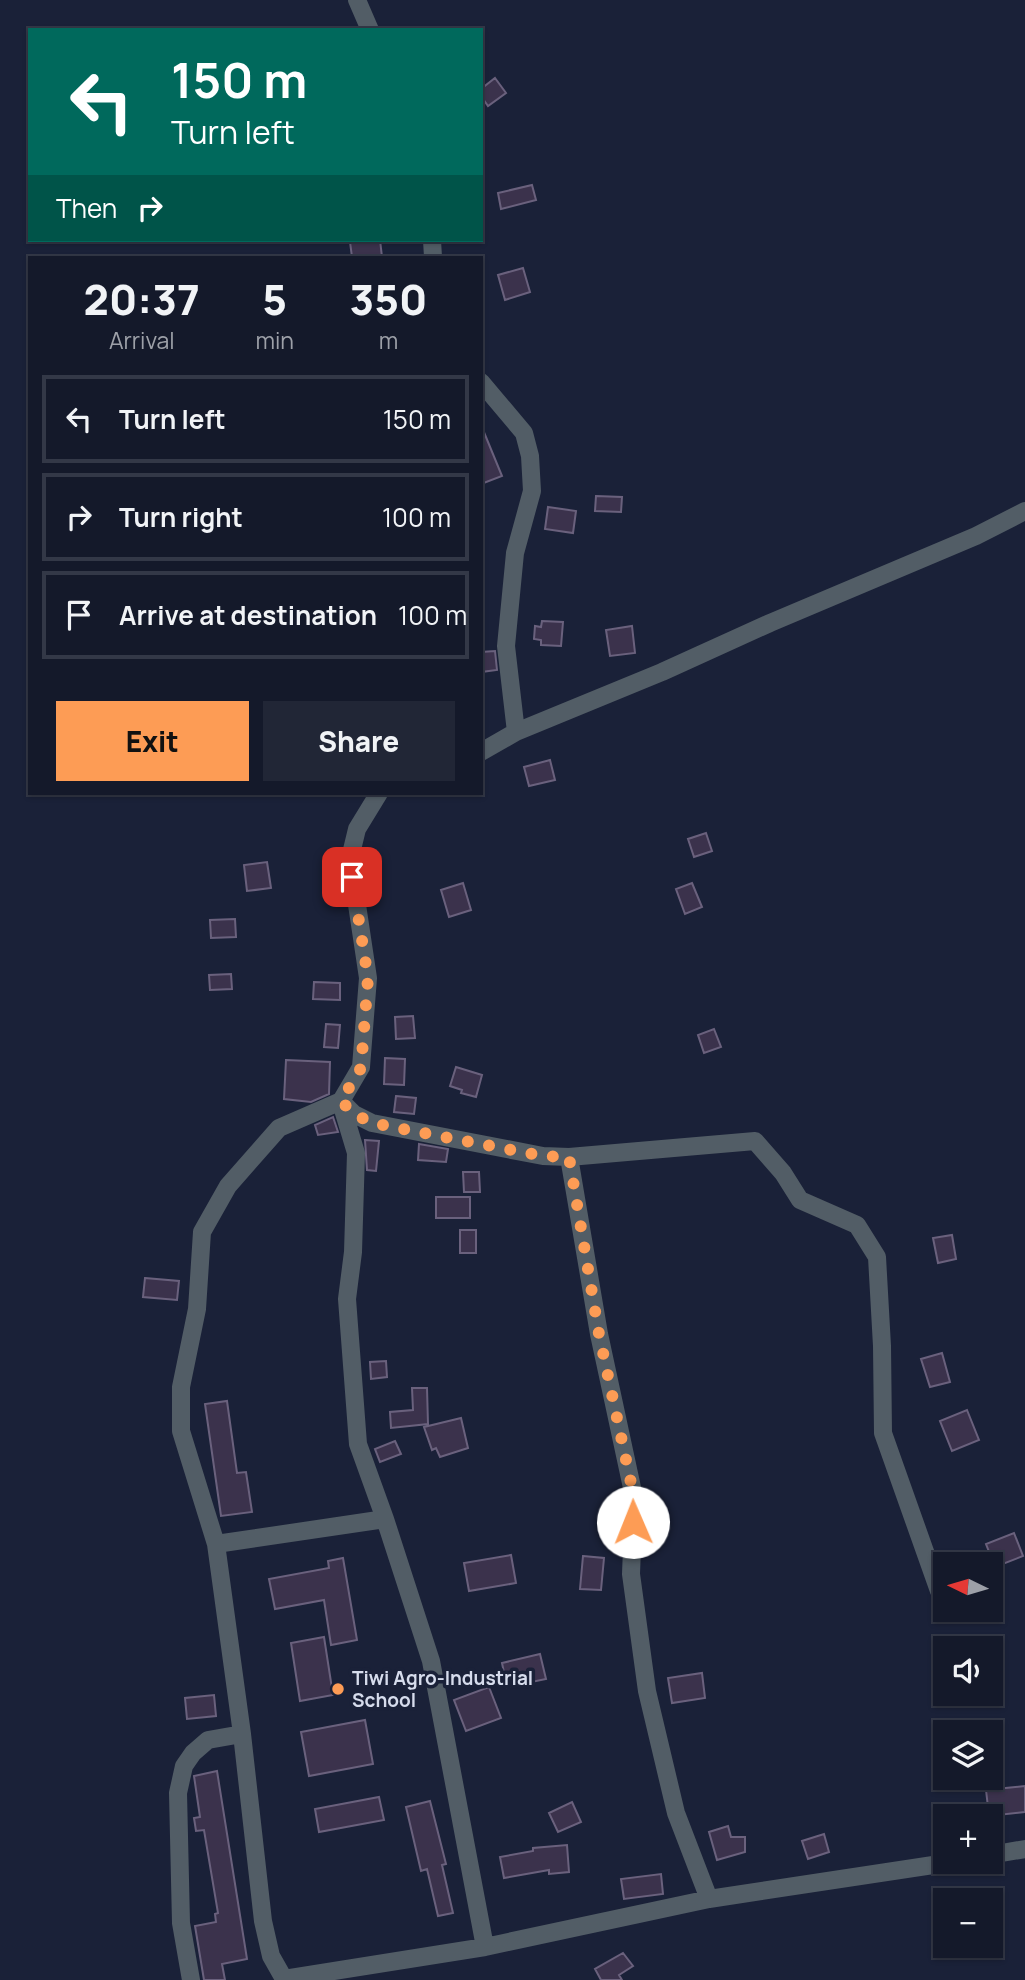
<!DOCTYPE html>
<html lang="en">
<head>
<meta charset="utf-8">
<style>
	body { margin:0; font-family:Manrope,sans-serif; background:#212636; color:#f1f3f6; height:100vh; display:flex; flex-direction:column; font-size:26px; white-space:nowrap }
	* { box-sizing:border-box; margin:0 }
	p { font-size:23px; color:#9da0a8 }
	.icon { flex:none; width:38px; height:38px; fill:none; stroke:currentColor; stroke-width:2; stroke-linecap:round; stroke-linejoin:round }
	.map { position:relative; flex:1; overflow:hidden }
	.side { position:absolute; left:28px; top:256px; width:455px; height:539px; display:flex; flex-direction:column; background:#14192a; border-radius:0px; box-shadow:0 2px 5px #0004,0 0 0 2px #333847 }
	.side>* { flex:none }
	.top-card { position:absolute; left:28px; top:28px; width:455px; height:214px; border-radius:0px; box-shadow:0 2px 5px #0004,0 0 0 2px #333847; background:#00695c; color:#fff; overflow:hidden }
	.needle { width:46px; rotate:275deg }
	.buttons { position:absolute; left:933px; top:1552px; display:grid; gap:14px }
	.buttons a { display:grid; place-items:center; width:70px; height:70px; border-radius:0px; background:#14192a; box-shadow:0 2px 5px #0004,0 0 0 2px #333847; font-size:35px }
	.pin { position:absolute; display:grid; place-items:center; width:60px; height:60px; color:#fff; margin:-30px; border-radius:14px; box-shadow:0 4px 10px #0006 }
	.me { position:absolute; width:77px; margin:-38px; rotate:359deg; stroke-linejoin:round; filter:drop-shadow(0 0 5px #0008) }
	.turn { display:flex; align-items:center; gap:24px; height:147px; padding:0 28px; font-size:32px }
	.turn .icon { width:91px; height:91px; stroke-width:2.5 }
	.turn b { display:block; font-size:49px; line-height:60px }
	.then { display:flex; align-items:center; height:66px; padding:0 28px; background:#0003; gap:14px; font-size:26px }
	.eta { display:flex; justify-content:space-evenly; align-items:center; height:119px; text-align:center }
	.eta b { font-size:42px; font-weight:800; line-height:49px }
	.cta { display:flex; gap:14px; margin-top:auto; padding:14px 28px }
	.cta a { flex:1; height:80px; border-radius:0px; background:#fd9c55; color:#111; font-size:28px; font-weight:800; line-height:80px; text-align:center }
	.cta a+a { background:#212636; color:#f1f3f6 }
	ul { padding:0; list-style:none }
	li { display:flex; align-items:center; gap:21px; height:88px; margin:0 14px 10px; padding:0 14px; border:4px solid #333847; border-radius:0px }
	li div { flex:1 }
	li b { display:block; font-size:26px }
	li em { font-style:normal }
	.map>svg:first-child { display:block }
	.building { fill:#3b324c; stroke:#6a617d; stroke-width:2 }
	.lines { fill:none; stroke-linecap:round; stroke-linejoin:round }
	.minor { stroke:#525d66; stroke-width:18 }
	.route { stroke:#fd9c55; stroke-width:12; stroke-dasharray:0 21.6 }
	.poi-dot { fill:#fd9c55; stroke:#1a2138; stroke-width:2.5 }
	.labels { text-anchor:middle; stroke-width:7; stroke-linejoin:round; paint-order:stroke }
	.poi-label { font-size:19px; font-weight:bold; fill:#d6dcec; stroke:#1a2138; text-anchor:start }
</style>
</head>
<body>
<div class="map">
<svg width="1025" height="1980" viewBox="0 0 1025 1980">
	<rect width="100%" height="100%" fill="#1a2138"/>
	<!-- building -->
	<path class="building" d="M495,78l11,15 -18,13 -7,-10v-7z
		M532,185l4,15 -35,9 -3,-16z
		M363,240h17l2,17h-30l-2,-15z
		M523,268l7,24 -25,8 -7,-25z
		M481,425l21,51 -21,8z
		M596,496l26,1 -1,15 -26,-1z
		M548,507l28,4 -3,22 -28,-4z
		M542,621l21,1 -2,24 -20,-1v-5l-7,-1 1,-13 6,1z
		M632,626l3,27 -25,3 -4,-26z
		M495,651l2,19 -16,2v-20z
		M550,760l5,20 -26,6 -5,-19z
		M706,833l6,18 -18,6 -6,-18z
		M267,862l4,26 -24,3 -3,-26z
		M463,883l8,27 -22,7 -8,-27z
		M692,883l10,24 -17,7 -9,-25z
		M235,919l1,18 -25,1 -1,-18z
		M231,974l1,15 -22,1 -1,-15z
		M314,982l26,1v17l-27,-1z
		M413,1016l2,22 -19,1 -1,-22z
		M326,1024l14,1 -2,23 -14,-1z
		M714,1029l7,18 -17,6 -6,-18z
		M385,1058l20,1 -1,26 -20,-1z
		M286,1060l44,2 -1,32 -18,8 -27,-3z
		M456,1067l26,8 -6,22 -15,-4 1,-3 -12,-4z
		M396,1096l20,2 -2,16 -20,-2z
		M333,1117l5,15 -20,3 -3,-10z
		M365,1140l14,1 -3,30 -9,-1z
		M419,1144l29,5 -2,13 -28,-2z
		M463,1172h16l1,20h-16z
		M436,1197h34v21h-34z
		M460,1230h16v23h-16z
		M952,1235l4,24 -18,4 -5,-25z
		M145,1278l34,3 -2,19 -34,-3z
		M942,1353l8,29 -20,5 -9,-28z
		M386,1361l1,16 -16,2 -1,-17z
		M412,1388h15l1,36 -37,4 -1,-16 23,-2z
		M227,1401l10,72 9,-1 6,40 -31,4 -16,-112z
		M967,1410l12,30 -27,11 -12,-30z
		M461,1418l7,30 -28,9 -4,-9 -4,2 -8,-23z
		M395,1441l6,13 -21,8 -5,-13z
		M1014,1533l9,23 -28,11 -9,-23z
		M511,1555l5,28 -47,8 -5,-28z
		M583,1556l21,2 -3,32 -21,-1z
		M343,1558l14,82 -26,5 -7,-45 -49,9 -6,-30 60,-11 -1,-7z
		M324,1637l9,58 -33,6 -9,-58z
		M540,1654l6,25 -39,8 -5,-24z
		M702,1673l3,25 -33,5 -4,-25z
		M489,1687l12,31 -35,13 -12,-31z
		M214,1695l2,21 -29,3 -2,-21z
		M365,1720l8,44 -64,12 -8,-44z
		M217,1771l30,188 -25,5 3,16h-21l-9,-54 21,-4 -1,-8 3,-1 -14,-83 -8,1 -2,-13 6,-1 -6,-41z
		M1025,1786v26l-36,4 -3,-26z
		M379,1797l5,23 -65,12 -4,-23z
		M430,1801l16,63 -4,1 11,48 -15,3 -11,-47 -6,2 -15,-64z
		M572,1802l9,20 -23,10 -9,-19z
		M728,1826l3,11h14v15l-28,8 -8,-28z
		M824,1834l5,18 -21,7 -6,-18z
		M567,1845l2,27 -20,2v-4l-45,8 -4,-21 33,-6v-3z
		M661,1874l2,20 -39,5 -3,-20z
		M623,1953l10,13 -14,9 3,5h-21l-6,-11z"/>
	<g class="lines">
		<!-- minor -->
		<path class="minor" d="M357,0l13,30
			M432,240l1,17
			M481,382l43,51 6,23 2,35 -17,62 -9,93 10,86 -35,20
			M516,732l146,-60 108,-49 206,-87 49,-25
			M341,1101l13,13 18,9 171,33 26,1 30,177 35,163 -3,77 16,117 29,122 33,86
			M341,1103l15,50 -3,99 -6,47 11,145 27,75 46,142 54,286
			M569,1157l186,-16 28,32 17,27 57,25 20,32 5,89 1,87 56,158
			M216,1544l169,-25
			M242,1734l21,187 8,35 13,23 201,-32 224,-48 244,-37
			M990,1855l35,-6
			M191,1980l-10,-57 -3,-130 6,-27 9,-13 15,-13 34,-6 -26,-190 -35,-113v-44l16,-78 5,-77 26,-46 51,-58 62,-27 20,-34 7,-89 -18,-120 7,-29 22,-36"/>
	</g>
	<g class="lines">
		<!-- route -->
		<path class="route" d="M352,877l16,101 -7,90 -20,33 13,13 18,9 171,33 26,1 30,177 35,163 -1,25"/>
	</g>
	<!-- markers -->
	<circle class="poi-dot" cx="338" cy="1689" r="7"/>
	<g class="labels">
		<!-- poi labels -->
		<g class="poi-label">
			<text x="352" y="1685">Tiwi Agro-Industrial<tspan x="352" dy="22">School</tspan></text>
		</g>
	</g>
</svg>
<div class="buttons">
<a><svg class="needle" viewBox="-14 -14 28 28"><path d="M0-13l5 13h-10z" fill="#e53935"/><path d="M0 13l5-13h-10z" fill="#9da0a8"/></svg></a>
<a><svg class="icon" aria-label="sound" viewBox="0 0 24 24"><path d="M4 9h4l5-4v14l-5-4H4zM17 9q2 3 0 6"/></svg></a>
<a><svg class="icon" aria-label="layers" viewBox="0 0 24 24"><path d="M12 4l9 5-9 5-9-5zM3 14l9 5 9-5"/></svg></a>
<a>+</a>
<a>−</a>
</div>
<div class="pin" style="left:352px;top:877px;background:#d93025"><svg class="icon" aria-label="arrive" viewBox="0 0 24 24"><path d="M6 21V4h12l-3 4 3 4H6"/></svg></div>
<svg class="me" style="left:633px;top:1522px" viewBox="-20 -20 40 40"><circle r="19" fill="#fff"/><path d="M0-13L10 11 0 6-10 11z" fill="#fd9c55"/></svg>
<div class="top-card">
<div class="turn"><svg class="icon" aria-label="left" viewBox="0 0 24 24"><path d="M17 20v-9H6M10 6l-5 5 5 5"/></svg><div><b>150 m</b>Turn left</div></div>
<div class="then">Then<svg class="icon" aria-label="right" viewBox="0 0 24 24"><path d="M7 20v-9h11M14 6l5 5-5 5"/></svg></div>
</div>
<section class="side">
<div class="eta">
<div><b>20:37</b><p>Arrival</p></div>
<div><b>5</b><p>min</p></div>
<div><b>350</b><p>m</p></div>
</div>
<ul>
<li><svg class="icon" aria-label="left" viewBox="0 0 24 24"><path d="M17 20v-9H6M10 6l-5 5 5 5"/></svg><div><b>Turn left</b></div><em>150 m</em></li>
<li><svg class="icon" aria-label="right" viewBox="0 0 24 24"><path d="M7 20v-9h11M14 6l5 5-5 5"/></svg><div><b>Turn right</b></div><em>100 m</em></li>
<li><svg class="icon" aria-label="arrive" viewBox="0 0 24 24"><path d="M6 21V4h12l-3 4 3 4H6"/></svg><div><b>Arrive at destination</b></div><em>100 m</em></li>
</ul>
<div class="cta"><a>Exit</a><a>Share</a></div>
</section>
</div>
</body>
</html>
